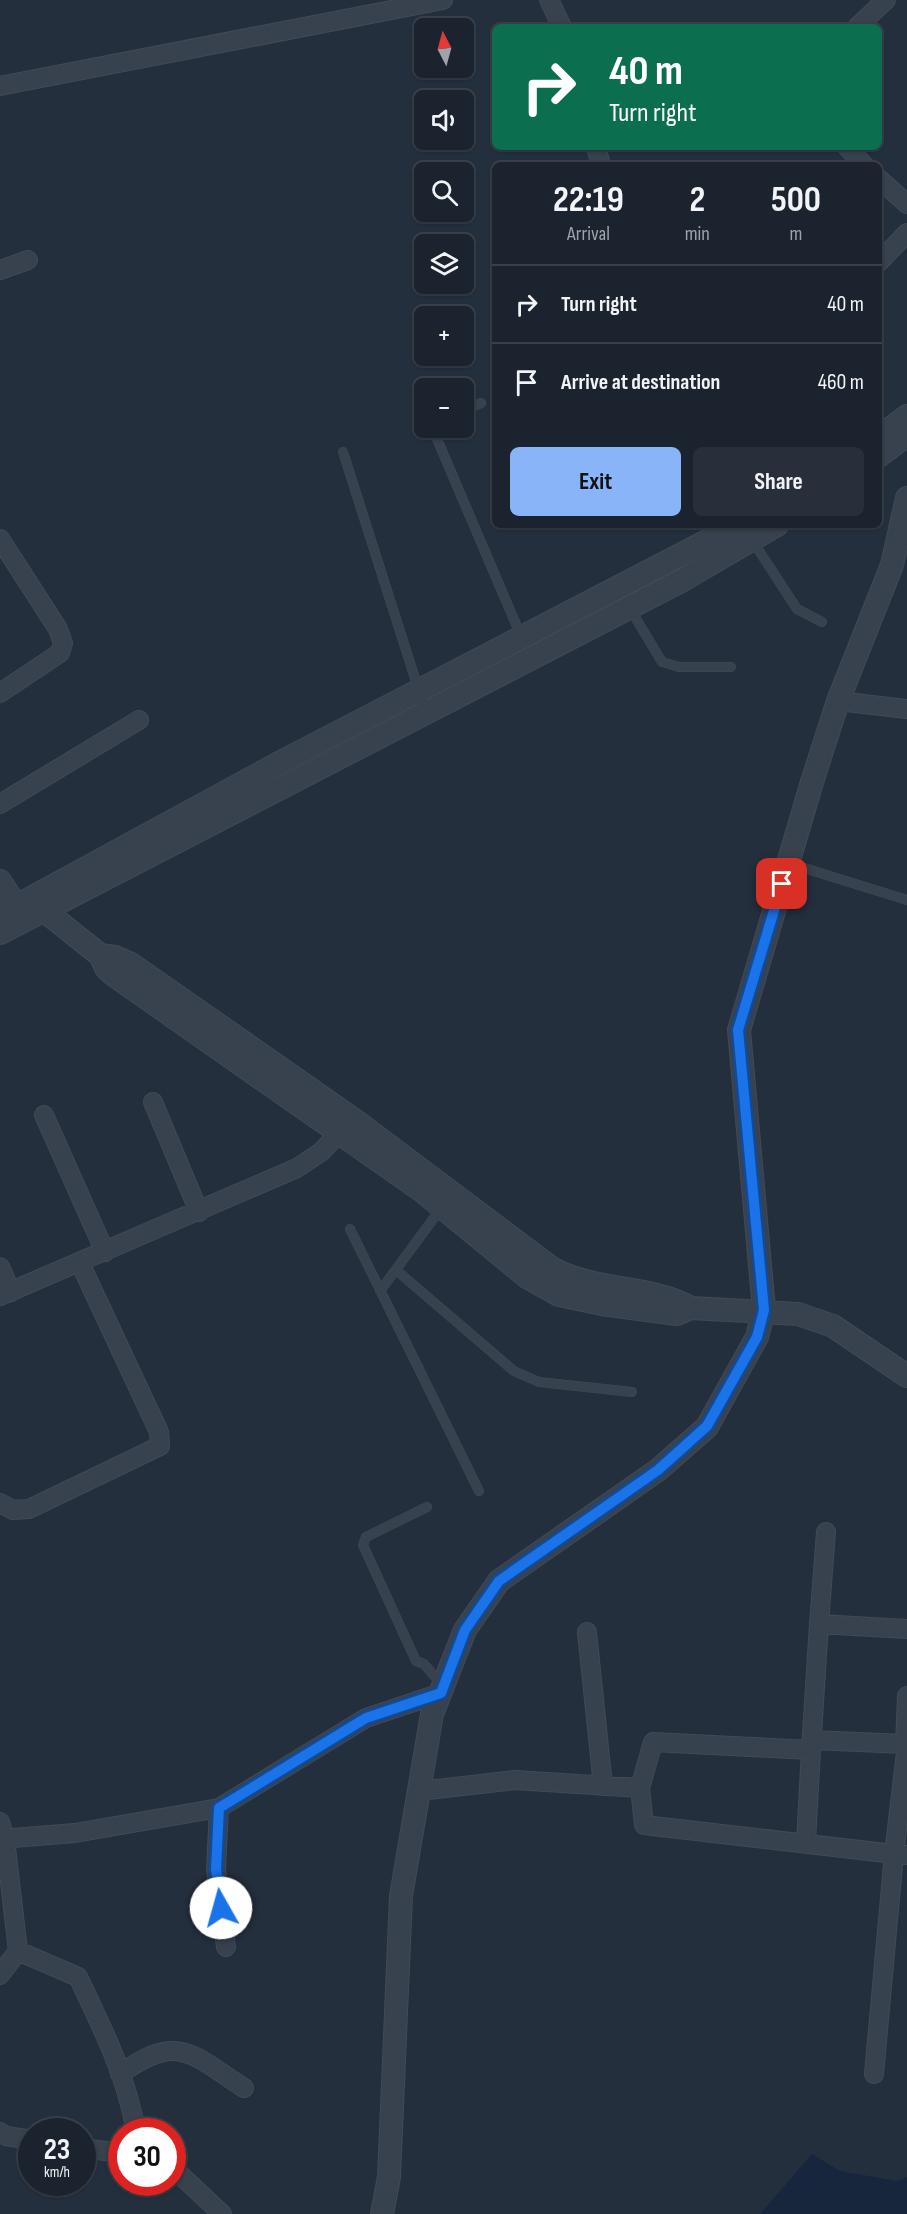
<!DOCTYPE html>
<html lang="en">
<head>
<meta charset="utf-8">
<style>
	body { margin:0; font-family:"Sofia Sans Condensed",sans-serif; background:#282f3a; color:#f1f3f6; height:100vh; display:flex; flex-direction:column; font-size:22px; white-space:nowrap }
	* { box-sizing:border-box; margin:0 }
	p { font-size:20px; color:#a0a4aa }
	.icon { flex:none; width:33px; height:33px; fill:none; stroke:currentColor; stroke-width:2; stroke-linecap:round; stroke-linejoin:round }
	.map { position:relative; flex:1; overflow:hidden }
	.drawer { position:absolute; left:492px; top:162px; width:390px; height:366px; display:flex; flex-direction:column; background:#1b232e; border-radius:9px; box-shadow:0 2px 4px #0004,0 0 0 2px #39404a }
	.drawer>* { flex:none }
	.top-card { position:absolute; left:492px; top:24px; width:390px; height:126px; border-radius:9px; box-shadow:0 2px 4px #0004,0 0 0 2px #39404a; background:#0b6e4f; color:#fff; overflow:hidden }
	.needle { width:39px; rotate:354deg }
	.fabs { position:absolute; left:414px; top:18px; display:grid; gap:12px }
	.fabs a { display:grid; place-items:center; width:60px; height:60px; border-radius:9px; background:#1b232e; box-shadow:0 2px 4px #0004,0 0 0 2px #39404a; font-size:30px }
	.speed { position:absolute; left:18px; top:2118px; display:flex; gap:12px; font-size:30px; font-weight:700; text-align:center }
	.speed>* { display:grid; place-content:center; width:78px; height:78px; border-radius:50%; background:#1b232e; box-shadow:0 2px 4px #0004,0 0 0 2px #39404a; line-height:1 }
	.speed small { font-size:15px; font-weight:400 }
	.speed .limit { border:9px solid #d22; background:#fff; color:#111 }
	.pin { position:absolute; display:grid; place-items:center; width:51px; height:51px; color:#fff; margin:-26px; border-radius:12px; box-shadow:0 3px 9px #0006 }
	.me { position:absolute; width:66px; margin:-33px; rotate:353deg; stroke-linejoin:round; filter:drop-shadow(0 0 4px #0008) }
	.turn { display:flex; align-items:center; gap:21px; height:126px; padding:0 18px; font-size:27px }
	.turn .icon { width:78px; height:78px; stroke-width:2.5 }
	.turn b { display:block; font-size:42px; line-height:51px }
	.eta { display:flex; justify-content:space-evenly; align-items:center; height:102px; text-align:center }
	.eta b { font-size:36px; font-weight:700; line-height:42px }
	.button { display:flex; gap:12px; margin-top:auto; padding:12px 18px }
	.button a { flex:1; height:69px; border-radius:9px; background:#8ab4f8; color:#111; font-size:24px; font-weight:700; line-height:69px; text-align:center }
	.button a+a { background:#282f3a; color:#f1f3f6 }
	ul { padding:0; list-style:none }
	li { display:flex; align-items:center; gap:18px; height:78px; padding:0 18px; border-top:2px solid #39404a }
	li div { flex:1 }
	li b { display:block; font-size:22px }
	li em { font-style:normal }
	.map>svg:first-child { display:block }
	.water { fill:#17263c }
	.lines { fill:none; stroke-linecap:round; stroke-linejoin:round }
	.service-casing { stroke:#414a57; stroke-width:10 }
	.minor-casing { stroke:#414a57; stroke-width:20 }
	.tertiary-casing { stroke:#414a57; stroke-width:24 }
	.service { stroke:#38414e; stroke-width:9 }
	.minor { stroke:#38414e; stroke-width:18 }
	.tertiary { stroke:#38414e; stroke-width:22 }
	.route-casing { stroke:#114b97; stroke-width:15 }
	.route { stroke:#1a73e8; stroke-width:10 }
</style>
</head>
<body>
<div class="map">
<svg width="907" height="2214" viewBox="0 0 907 2214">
	<rect width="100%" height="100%" fill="#242f3e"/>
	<!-- water -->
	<path class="water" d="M812,2154l28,17 57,10 10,-4v37h-147z"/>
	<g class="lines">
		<!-- service casing -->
		<g class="service-casing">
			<path id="service" d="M464,411l17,-8
				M437,428v11l84,197
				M343,452l83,261
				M752,540l45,69 25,13
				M629,607l33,55 17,5h52
				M788,863l119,37
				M350,1229l129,262
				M396,1270l118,101 25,11 93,10
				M380,1291l62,-84
				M427,1507l-61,30 -3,8 53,116 8,3 18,21"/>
		</g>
		<!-- minor casing -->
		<g class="minor-casing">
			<path id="minor" d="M549,0l13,27
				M857,27l29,-27
				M0,86l443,-86
				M596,147l5,18
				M847,147l17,18
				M879,179l28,25
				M879,262l28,-29
				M0,270l28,-10
				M0,539l58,90 5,14 -3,10 -60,40
				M838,701l69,8
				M0,804l139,-84
				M153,1102l46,110
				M44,1115l61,137
				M0,1267l11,25
				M0,1296l297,-128 24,-16 27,-28
				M0,1503l13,7 16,-1 131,-63 -1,-14 -79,-169
				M819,1624l7,-92
				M587,1632l16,154
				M812,1740l93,4 2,-48
				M640,1788l4,37 250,29 13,-110
				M419,1791l96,-11 125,8 13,-46 158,8 8,-126 88,5
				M219,1808l-3,61 10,78
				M0,1822l5,17 13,112
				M0,1839l75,-6 144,-25 147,-90 75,-25
				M806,1842l5,-92
				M0,1975l18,-24 60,26c24,50 49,100 58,155
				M120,2074c59,-42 71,-20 124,14
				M874,2074l20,-220 13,1
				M0,2132l6,4 26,4
				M82,2148l40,5
				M172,2167l50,47"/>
		</g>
		<!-- tertiary casing -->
		<g class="tertiary-casing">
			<path id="tertiary" d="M879,437l28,-21
				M879,456l28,-21
				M0,881l17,26
				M31,900l69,55 6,13 9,8 307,215 105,86 32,18 43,9 75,10 14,-6 107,6 35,12 74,50
				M0,915l281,-153 457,-237
				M0,933l683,-353 94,-55
				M100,955l15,2 16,7 225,157 197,148c44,23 98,16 138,39
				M382,2214l7,-37 12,-281 31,-182 33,-84 34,-49 159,-111 49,-43 50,-90 7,-27 -25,-280 73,-248 26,-81 54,-136 15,-67"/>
		</g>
		<!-- service -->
		<use href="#service" class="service"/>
		<!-- minor -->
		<use href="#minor" class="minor"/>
		<!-- tertiary -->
		<use href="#tertiary" class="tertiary"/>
	</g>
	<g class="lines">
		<!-- route casing -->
		<g class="route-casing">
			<path id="route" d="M221,1908l-5,-39 3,-61 147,-90 75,-25 24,-63 34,-49 159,-111 49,-44 50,-89 7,-27 -26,-280 44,-146"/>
		</g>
		<!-- route -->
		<use href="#route" class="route"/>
	</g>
</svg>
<div class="fabs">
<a><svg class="needle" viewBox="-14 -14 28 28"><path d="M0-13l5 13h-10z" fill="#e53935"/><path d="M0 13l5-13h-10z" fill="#a0a4aa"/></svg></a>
<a><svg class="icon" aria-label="sound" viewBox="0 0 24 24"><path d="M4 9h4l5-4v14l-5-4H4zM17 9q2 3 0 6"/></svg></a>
<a><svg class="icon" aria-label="search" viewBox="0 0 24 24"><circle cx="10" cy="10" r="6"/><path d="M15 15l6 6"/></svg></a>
<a><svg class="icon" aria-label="layers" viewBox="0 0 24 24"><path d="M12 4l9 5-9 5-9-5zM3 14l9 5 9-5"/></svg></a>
<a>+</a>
<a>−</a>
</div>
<div class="speed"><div>23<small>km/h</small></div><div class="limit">30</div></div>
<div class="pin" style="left:782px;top:884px;background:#d93025"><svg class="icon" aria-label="arrive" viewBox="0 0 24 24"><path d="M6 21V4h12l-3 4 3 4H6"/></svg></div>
<svg class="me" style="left:221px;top:1908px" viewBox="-20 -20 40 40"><circle r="19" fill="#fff"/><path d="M0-13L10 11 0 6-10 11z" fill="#1a73e8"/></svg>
<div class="top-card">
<div class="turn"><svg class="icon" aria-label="right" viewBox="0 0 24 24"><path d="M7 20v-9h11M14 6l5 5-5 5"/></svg><div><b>40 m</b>Turn right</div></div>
</div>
<section class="drawer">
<div class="eta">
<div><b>22:19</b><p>Arrival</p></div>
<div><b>2</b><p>min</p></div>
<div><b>500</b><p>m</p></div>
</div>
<ul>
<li><svg class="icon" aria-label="right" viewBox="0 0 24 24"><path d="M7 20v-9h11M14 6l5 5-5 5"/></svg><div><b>Turn right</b></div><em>40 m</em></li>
<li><svg class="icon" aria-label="arrive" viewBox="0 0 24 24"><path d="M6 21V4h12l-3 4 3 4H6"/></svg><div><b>Arrive at destination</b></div><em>460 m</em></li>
</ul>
<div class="button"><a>Exit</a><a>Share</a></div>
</section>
</div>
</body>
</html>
